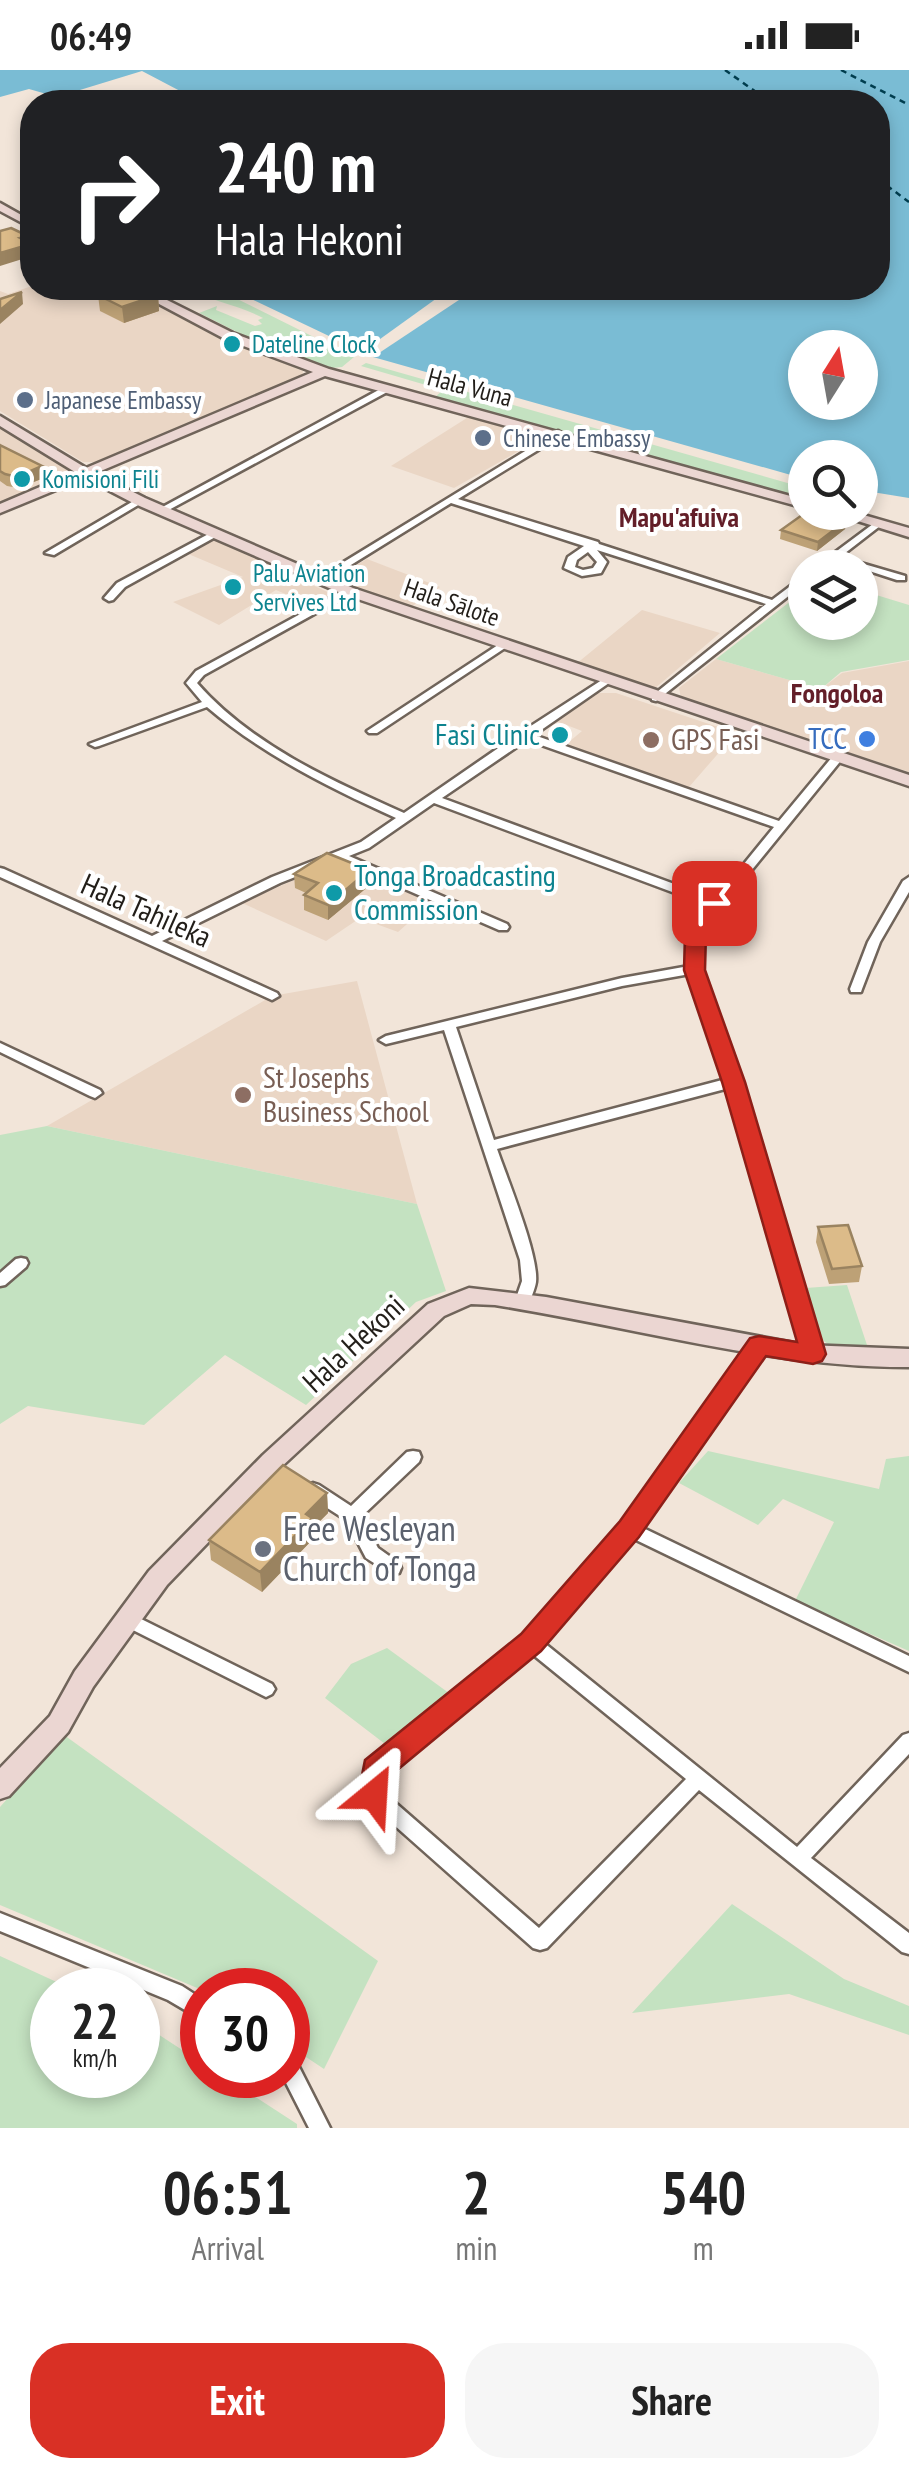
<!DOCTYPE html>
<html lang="en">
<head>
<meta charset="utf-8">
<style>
	body { margin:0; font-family:"PT Sans Narrow",sans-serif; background:#f6f6f6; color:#222; height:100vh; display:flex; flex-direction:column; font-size:38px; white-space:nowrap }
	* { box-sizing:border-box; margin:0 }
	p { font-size:32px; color:#767676 }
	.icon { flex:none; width:55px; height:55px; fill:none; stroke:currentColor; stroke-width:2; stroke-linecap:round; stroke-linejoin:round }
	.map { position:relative; height:2058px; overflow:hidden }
	.panel { display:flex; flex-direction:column; background:#fff; flex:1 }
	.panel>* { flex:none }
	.hud { position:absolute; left:20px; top:20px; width:870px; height:210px; border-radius:40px; box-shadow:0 5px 15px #0003; background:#202124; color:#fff; overflow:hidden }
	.needle { width:65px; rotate:11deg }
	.buttons { position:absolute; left:788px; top:260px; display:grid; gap:20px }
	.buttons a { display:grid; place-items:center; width:90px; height:90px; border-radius:50%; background:#fff; box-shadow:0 5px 15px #0003; font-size:50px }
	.speed { position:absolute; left:30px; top:1898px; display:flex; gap:20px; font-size:50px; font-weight:700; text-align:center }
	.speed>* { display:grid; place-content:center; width:130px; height:130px; border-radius:50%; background:#fff; box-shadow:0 5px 15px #0003; line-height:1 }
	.speed small { font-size:25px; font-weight:400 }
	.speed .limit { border:15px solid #d22; background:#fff; color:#111 }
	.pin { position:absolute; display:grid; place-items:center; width:85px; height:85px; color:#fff; margin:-42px; border-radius:20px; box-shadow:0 5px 15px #0006 }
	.me { position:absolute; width:110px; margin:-55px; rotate:27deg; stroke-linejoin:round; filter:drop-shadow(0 0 8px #0008) }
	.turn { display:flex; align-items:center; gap:35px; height:210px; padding:0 30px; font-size:45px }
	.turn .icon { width:130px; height:130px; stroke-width:2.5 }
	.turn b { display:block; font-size:70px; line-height:85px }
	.eta { display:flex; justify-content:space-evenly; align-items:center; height:170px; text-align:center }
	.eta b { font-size:60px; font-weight:700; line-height:70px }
	.cta { display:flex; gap:20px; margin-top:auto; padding:20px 30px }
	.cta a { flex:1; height:115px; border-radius:40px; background:#d93025; color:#fff; font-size:40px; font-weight:700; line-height:115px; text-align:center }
	.cta a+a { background:#f6f6f6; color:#222 }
	.status { display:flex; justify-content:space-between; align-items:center; height:70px; padding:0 50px; background:#fff; direction:ltr }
	.status svg { height:28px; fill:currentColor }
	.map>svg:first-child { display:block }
	.built { fill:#ead6c5 }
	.green { fill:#c4e2c1 }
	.water { fill:#7abcd4; fill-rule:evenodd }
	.pier { fill:#f2e5d9 }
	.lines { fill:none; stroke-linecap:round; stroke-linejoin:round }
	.ferry { stroke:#003d4e; stroke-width:2.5; stroke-dasharray:6 5; stroke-linecap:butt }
	.street-casing { stroke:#70645a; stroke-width:5 }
	.secondary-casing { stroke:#70645a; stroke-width:5 }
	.street { fill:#fff; fill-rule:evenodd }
	.secondary { fill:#ebd6d2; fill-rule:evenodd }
	.wall { fill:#bda176 }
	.shaded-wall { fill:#9a8360 }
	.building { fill:#dcbb89; stroke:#9a8360; stroke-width:2.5 }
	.route { fill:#d93025; stroke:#8d1f18; stroke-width:2.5 }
	.culture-dot { fill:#0f9aa8; stroke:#fff; stroke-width:4 }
	.service-dot { fill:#5c6f8a; stroke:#fff; stroke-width:4 }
	.shop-dot { fill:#3f7fe0; stroke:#fff; stroke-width:4 }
	.education-dot { fill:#8d6e63; stroke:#fff; stroke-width:4 }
	.worship-dot { fill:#6b7280; stroke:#fff; stroke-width:4 }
	.labels { text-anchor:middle; stroke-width:8; stroke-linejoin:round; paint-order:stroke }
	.far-culture-label { font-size:25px; fill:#0d838f; stroke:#fff; text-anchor:start }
	.far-street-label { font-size:25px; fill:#221e19; stroke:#fff }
	.far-service-label { font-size:25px; fill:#4e5e75; stroke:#fff; text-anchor:start }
	.far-neighbourhood-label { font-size:28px; font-weight:bold; fill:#631e28; stroke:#fff }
	.culture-label { font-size:30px; fill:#0d838f; stroke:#fff; text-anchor:end }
	.shop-label { font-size:30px; fill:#366cbe; stroke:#fff; text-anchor:end }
	.education-label { font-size:30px; fill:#785e54; stroke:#fff; text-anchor:start }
	.street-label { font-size:30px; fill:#221e19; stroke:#fff }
	.near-worship-label { font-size:35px; fill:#5b616d; stroke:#fff; text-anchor:start }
</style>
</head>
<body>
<div class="status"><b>06:49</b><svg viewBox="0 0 49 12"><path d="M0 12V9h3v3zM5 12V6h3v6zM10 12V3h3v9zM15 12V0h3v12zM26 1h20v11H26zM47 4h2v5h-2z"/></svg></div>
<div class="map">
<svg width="909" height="2058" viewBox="0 0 909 2058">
	<rect width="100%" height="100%" fill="#f2e5d9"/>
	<!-- built -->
	<path class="built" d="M32,216l94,2 90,47 87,36 -1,6 -207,85h-12l-83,-51v-120l8,3z
		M470,346l67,20 1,4 -84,48 -63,-22z
		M0,358l67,42 -5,8 -62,24z
		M207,470h8l119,55 -20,11 -38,-16 -57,35 -46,-23 70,-25 -57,-24z
		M367,489l73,28 -29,20 -67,-23 -2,-11z
		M642,540l78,23 -66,56 -78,-25z
		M716,589l105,30 21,-16 67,-12v111l-228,-74 -2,-10z
		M598,623h18l120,40 -47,54 -126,-40 19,-16 -26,-10z
		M328,795l17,4 87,33 -34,30 -38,-14 -34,23 -84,-38z
		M357,911l60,223 -370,-78 225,-130z"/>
	<!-- green -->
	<path class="green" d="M186,218h29l139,69 -12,10 -11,1 -86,-32 -46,-23 18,-7 -1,4 39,16 7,-2 -4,-4 5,-2c-27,-14 -50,-16 -77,-30z
		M366,293l439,125v12l-371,-102 9,-8 -82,-24z
		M805,520v32h55v-32l49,15v55l-68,12 -20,17 -105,-30z
		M47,1056l370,78 29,87 -30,11 -110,103 -81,-50 -81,70 -116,-19 -28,18v-289z
		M847,1215l23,69c-59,-8 -49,-12 -64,-66z
		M708,1381l171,38 7,-30 23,-3v195l-114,-50 39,-79 -51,-23 -25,26 -79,-42z
		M387,1578l66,48 -64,51 -64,-49 26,-34z
		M64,1665l314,226 -54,108 -36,-24v-55h-86l-202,-85v-98z
		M732,1834l112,75 65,27v29l-120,-41 -157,19z
		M0,1886l74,34h-22v85h86v-54l64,42v12h20l75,49v4h-297z"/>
	<!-- water -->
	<path class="water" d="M0,0h909v428l-49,-8v-32h-55v21l-432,-122 -145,-69h650v-186h-677l-59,-31 -85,26 -28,-8 -29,8zM805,278h55v54h-55z"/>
	<!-- pier -->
	<path class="pier" d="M451,218h26l-104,69 -11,-5z"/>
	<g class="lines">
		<!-- ferry -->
		<path class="ferry" d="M725,0l45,32
			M841,0l68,35
			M878,109l31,23"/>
		<!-- street casing -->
		<g class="street-casing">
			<path id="street" d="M386,316l3,1v4l-224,121 -8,-2z
				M558,361l5,3 -2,2 -103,63 140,43 1,2 173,56 33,-25v8l-149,118 -4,-1v-4l114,-92 -169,-54 10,12 -6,11 -19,3 -18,-8 4,-11 16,-11 -133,-43 -126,78h-8l-1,-2zM588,482l9,10 -4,6 -10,2 -8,-3 2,-7z
				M137,429l8,2 -91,54 -9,-2z
				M877,451l3,1v4l-40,31 65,19v4h-8l-37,-12 -26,-6 -8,6h-12z
				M216,460l5,3 -2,2 -94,52 -12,13 -4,1 -5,-3 13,-15z
				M348,518l4,1v4l-148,82 -7,8c53,61 135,98 207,130l116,-80 85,-55 5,3 -1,2 -75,52 245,86 54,-65h8l2,2 -105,129 -19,18 -18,30v34l40,113 80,273 -3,4h-10l-3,-4 -76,-267 -232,61c10,29 42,107 39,133 -1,7 -5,16 -8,23h-10l-3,-4 7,-20 -2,-21 -76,-230 -58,14 -7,-4 7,-4 236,-58 67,-12v-31l18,-30 -273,-102 -65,45 -20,8 158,68 2,3 -2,3h-8l-161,-70 -58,23 -118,58 115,52 2,3 -7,4 -272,-123v-9l4,1 148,67 120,-59 89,-35 35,-24c-66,-30 -133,-63 -189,-111l-108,39 -4,1 -6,-3 113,-42 -16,-19 10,-12zM527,670l247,87 -44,54 -18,17 -270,-100zM690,904l36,105 -232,61 -38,-113 166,-41z
				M501,573l5,3 -1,2 -128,85h-8l-2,-2z
				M909,807v15l-29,50 -18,47 -1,3h-10l-1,-3 18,-47 35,-61z
				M0,973l100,47 2,3 -7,5 -5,-2 -90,-44z
				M21,1188l5,1 2,4 -2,4 -21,18 -5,1v-13l16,-14z
				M759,1269l5,2 3,4 -3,4 -123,178 268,129v16l-277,-134 -89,104 254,205 106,-112 6,-2v21l-98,104 98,75v21l-7,-2 -203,-162 -152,158 -7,2 -7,-2 -166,-147c-4,-10 -3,-27 2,-37l156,-126 99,-114 130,-183zM531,1583l155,126 -147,149 -156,-136 1,-18z
				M413,1381l6,1 2,5 -2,5 -58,55 17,31 21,15 2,5 -2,5 -6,2 -27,-17 -20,-38 -39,-25 -2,-5 2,-5 6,-2 6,2 32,21 56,-54z
				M127,1542l145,72 3,5 -3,5 -6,3 -6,-3 -139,-70 -3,-5 3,-5z
				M0,1843l182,73 20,13v21l-34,-20 -168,-69z
				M288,1986l7,3 35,69h-21l-27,-53h6z"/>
		</g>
		<!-- secondary casing -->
		<g class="secondary-casing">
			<path id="secondary" d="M0,133l32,18v7l-32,-17z
				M129,218h14l90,45 96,36 476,131v8l-480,-132 -229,97 49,25 208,90 556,187v11l-566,-192 -208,-90 -50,-26 -85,35v-9l75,-32 -75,-46v-10l86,52 227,-96 -88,-33z
				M829,442h24l56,16v9z
				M469,1218l77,9 259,48 104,4v18c-141,0 -275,-40 -414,-62l-24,-1 -27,12 -165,153 -112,116 -74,102 -25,45 -59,64 -9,3v-31l50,-52 25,-45 74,-100 114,-116 165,-151z"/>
		</g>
		<!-- street -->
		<use href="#street" class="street"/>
		<!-- secondary -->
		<use href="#secondary" class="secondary"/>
	</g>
	<!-- wall -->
	<path class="wall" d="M98,225h60l1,16 -35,12 -24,-12z
		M0,375l44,33 -26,10 -11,-2 -7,-5z
		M813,448l34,2 -2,9 -28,22 -37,-12 1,-9z
		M294,804l76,11 -42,35 -24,-10v-15l2,-2 -11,-5z
		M818,1157l44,39 -3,16 -30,2 -13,-42z
		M327,1423l1,20 -15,15 1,10 -52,54 -51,-32 -2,-20z"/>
	<!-- shaded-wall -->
	<path class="shaded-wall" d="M28,166l4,20 -32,10v-13l20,-15z
		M22,222l1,12 -23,20v-14z
		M158,225l1,16 -35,12 -2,-16z
		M42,396l2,12 -26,10 -1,-11z
		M847,450l-2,9 -28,22 1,-9z
		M369,800l1,15 -42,35v-15z
		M327,1423l1,20 -15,15 1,10 -52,54 -2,-20 46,-58z"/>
	<!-- building -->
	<path class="building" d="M11,158l17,8 -8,2 11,6 -31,9v-22z
		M121,218h21l16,7 -36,12 -24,-12z
		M22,222l-22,18v-11z
		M0,375l42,21 -25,11 -12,-3 -5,-3z
		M820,442l27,8 -29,22 -37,-12 21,-15 11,3z
		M327,783l42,17 -41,35 -24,-10 14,-12 -24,-9z
		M848,1155l14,41 -30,3 -14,-42z
		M283,1395l44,28 -21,21 6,4 -52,54 -51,-32z"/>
	<!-- route -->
	<path class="route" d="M714,827l10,6 -18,31 -1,36 40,112 81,272 -4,7 -9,3 -47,-8 -127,181 -98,114 -151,125 -5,29 -11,4 -11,-4 -5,-10 7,-35 156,-126 99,-113 130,-183 9,-2 38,6 -75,-260 -38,-112 1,-36 21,-36z"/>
	<!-- markers -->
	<g class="culture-dot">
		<circle cx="232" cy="274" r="10"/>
		<circle cx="22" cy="409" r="10"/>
		<circle cx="233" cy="517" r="10"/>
		<circle cx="560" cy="665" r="10"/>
		<circle cx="334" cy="823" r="10"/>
	</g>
	<g class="service-dot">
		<circle cx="25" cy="330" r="10"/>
		<circle cx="483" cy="368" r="10"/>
	</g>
	<circle class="shop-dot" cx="867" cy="669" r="10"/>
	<g class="education-dot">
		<circle cx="651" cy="670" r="10"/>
		<circle cx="243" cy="1025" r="10"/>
	</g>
	<circle class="worship-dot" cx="263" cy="1479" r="10"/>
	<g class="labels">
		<!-- far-culture labels -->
		<g class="far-culture-label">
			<text x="252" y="283">Dateline Clock</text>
			<text x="42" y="418">Komisioni Fili</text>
			<text x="253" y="512">Palu Aviation<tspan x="253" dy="29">Servives Ltd</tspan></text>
		</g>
		<!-- far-street labels -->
		<g class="far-street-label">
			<text transform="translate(470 317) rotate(15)" y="9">Hala Vuna</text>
			<text transform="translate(452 532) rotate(19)" y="9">Hala Sālote</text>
		</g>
		<!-- far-service labels -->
		<g class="far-service-label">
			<text x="45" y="339">Japanese Embassy</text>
			<text x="503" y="377">Chinese Embassy</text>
		</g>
		<!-- far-neighbourhood labels -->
		<g class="far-neighbourhood-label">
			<text x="679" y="457">Mapu'afuiva</text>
			<text x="837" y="633">Fongoloa</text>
		</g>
		<!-- culture labels -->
		<g class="culture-label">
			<text x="540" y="675">Fasi Clinic</text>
			<text x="354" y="816" text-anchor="start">Tonga Broadcasting<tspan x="354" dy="34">Commission</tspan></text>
		</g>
		<!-- shop labels -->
		<g class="shop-label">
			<text x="847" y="679">TCC</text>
		</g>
		<!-- education labels -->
		<g class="education-label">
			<text x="671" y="680">GPS Fasi</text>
			<text x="263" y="1018">St Josephs<tspan x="263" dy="34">Business School</tspan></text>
		</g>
		<!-- street labels -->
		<g class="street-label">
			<text transform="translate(146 841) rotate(24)" y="10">Hala Tahileka</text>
			<text transform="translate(354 1274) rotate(-43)" y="10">Hala Hekoni</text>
		</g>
		<!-- near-worship labels -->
		<g class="near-worship-label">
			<text x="283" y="1471">Free Wesleyan<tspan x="283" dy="40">Church of Tonga</tspan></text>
		</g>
	</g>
</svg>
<div class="buttons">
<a><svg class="needle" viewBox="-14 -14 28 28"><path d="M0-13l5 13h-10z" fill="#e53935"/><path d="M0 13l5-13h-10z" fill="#767676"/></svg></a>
<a><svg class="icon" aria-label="search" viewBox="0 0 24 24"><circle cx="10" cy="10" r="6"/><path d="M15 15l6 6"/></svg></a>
<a><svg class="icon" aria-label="layers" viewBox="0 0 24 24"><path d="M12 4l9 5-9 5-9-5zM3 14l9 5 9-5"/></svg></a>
</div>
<div class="speed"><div>22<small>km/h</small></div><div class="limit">30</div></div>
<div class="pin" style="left:714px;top:833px;background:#d93025"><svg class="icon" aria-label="arrive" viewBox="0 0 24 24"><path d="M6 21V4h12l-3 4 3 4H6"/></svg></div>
<svg class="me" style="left:374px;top:1725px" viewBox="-20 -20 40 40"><path d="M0-17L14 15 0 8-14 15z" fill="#d93025" stroke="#fff" stroke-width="4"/></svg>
<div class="hud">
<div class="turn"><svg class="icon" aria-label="right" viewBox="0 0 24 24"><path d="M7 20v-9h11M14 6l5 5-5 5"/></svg><div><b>240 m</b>Hala Hekoni</div></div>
</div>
</div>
<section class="panel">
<div class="eta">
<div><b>06:51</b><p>Arrival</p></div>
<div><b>2</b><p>min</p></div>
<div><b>540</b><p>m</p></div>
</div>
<div class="cta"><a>Exit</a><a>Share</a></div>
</section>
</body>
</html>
